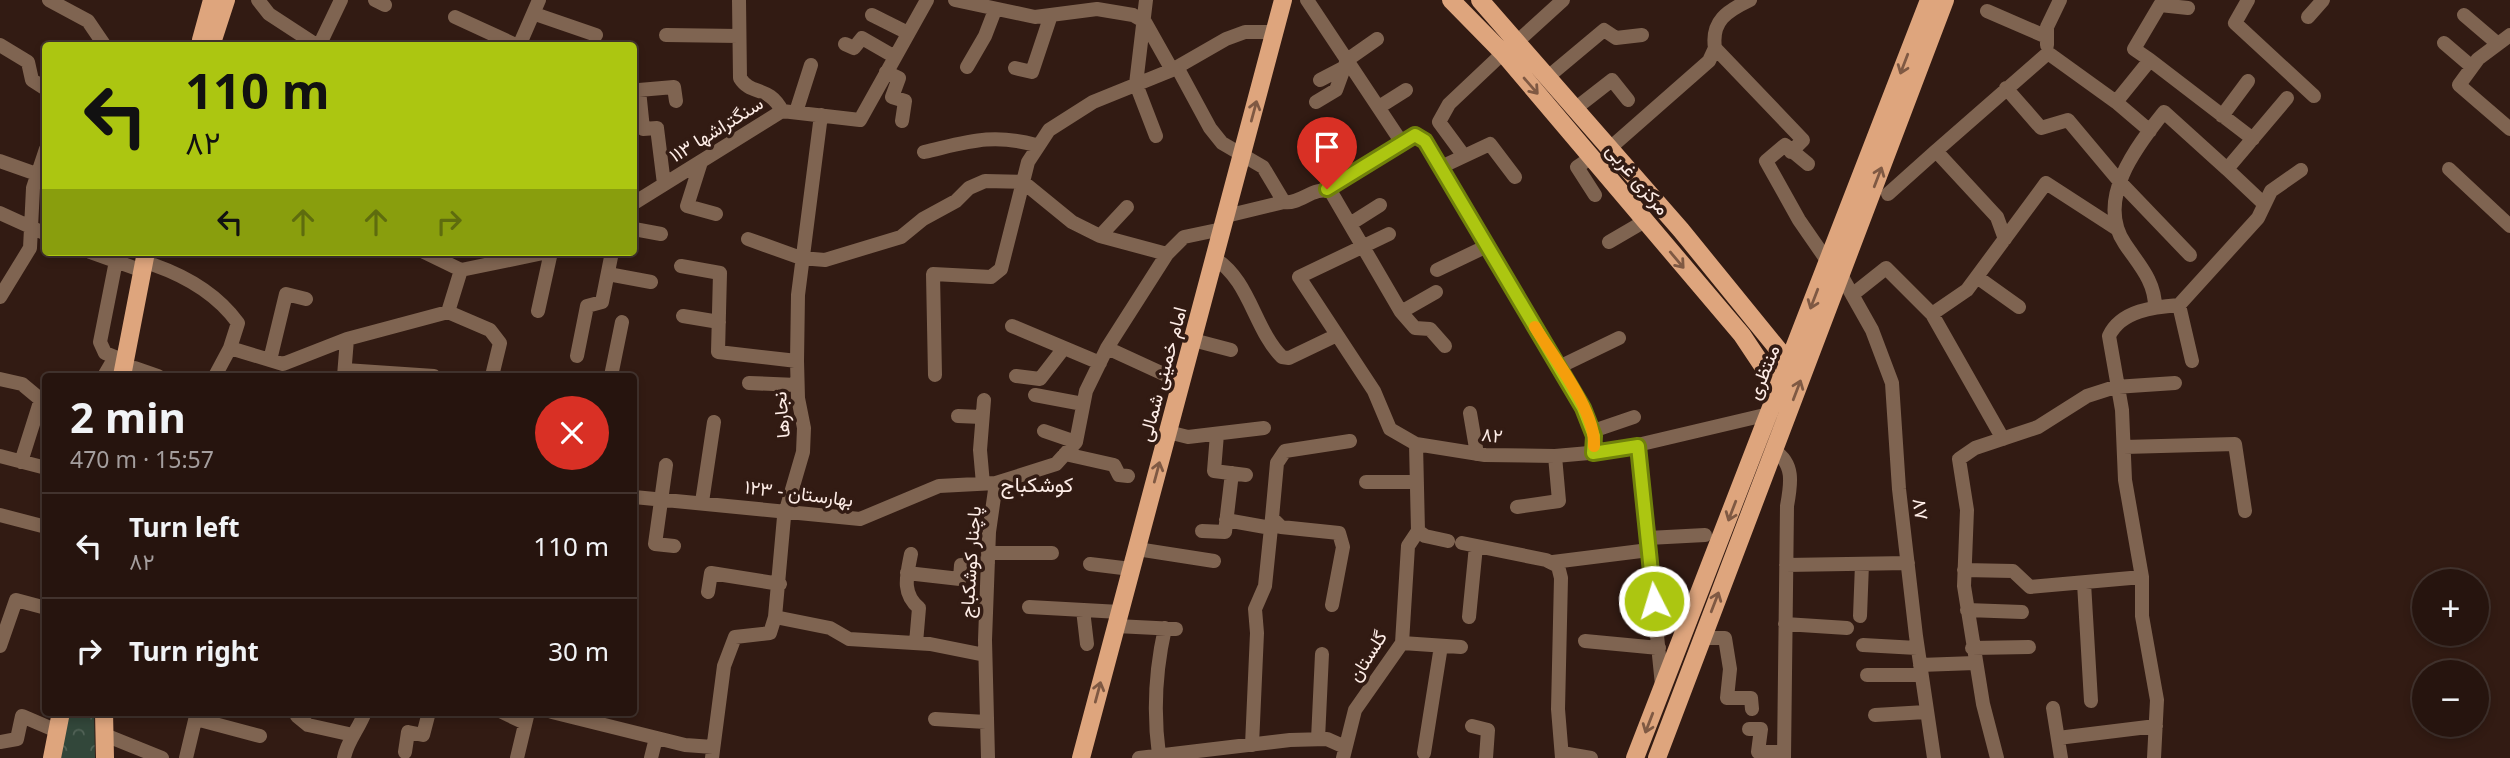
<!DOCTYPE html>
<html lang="en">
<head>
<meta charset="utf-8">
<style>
	body { margin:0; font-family:"Noto Sans",Vazirmatn,sans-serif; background:#2e1d17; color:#f1f3f6; height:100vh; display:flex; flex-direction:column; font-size:26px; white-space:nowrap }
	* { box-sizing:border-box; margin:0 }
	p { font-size:23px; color:#a49e9e }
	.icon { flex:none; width:38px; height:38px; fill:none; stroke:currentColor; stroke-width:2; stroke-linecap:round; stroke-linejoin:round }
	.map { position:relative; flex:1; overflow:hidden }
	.details { position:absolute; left:42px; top:373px; width:595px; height:343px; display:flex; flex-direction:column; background:#26140e; border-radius:7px; box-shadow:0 4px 10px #0003,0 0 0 2px #42332e }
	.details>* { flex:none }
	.hud { position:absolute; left:42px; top:42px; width:595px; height:214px; border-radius:7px; box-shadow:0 4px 10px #0003,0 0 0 2px #42332e; background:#acc611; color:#111; overflow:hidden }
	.fabs { position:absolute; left:2412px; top:569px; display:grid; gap:14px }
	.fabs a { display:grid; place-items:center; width:77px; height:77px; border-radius:50%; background:#26140e; box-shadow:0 4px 10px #0003,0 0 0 2px #42332e; font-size:35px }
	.pin { position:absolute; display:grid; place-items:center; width:60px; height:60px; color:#fff; margin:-72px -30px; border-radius:50% 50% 50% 0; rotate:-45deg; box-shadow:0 0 7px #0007 }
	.pin .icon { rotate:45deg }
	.me { position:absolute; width:77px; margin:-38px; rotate:355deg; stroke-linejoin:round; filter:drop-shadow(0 0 5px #0008) }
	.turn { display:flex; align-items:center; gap:24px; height:147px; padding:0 28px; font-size:32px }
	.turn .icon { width:91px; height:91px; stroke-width:2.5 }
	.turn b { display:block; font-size:49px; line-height:60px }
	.lanes { display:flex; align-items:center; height:66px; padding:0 28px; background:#0003; justify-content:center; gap:35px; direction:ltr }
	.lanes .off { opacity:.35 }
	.round { display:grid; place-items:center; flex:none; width:74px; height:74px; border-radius:37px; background:#2e1d17 }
	.head { display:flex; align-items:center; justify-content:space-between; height:119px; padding:0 28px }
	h1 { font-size:42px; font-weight:700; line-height:52px }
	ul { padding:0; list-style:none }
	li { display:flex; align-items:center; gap:21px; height:105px; padding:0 28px; border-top:2px solid #42332e }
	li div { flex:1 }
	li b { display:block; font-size:26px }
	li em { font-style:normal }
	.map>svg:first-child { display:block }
	.forest { fill:url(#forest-crowns) }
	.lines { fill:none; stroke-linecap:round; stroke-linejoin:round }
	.minor { stroke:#7f6451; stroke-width:14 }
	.major { stroke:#dea57d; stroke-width:18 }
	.oneway { stroke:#7f5943 }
	.route-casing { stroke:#70810b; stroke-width:18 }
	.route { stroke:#acc611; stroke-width:12 }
	.slow { stroke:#f59e0b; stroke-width:12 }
	.labels { text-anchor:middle; stroke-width:7; stroke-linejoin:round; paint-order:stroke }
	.street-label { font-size:19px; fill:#feede7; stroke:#321b13 }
	.neighbourhood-label { font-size:21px; fill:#feede7; stroke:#321b13 }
</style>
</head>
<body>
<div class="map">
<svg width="2510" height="758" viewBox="0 0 2510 758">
	<defs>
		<pattern id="forest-crowns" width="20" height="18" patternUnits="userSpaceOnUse" patternTransform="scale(1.75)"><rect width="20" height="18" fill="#32473a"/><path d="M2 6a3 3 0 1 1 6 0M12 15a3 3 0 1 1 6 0" fill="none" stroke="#516256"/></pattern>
	</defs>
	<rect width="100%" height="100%" fill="#321b13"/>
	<!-- forest -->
	<path class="forest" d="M68,712h26l1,46h-34z"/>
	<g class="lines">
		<!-- minor -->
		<path class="minor" d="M49,0l39,21 17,25
			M258,0l11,14 49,32
			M375,0l10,5
			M739,0l1,78c11,18 29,7 42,33
			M955,0l80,17 62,-8 36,6 12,7 27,48
			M1146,0l-10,84 20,52
			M1307,0l95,143
			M2248,0l-13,23 79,73
			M1987,11l60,26
			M535,14l61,21
			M872,15l36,18
			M2464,15l34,29
			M455,17l63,29
			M2308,17l15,-17
			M666,35l73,1
			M2510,35l-32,24 -19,26 51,44
			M1518,41l45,-41
			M2444,43l28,24
			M845,44l9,4 8,-10 33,19
			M0,45l28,17 4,18 14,9
			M2047,45v-18l13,-27
			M319,46l22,-46
			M519,46l20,-46
			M1715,48l88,92 -12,12
			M1715,48c-4,-27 12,-37 35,-48
			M2048,53l68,49
			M2150,60l-16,-11 26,-44 28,3
			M967,67l18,-31 10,-26
			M1177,67l33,61 12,15 41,24 21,35c16,3 30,-17 47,-10l70,120 35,-20
			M1015,68l17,4 19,-57
			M886,72l13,6 -7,19 13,4 -3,20
			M1549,76l55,-46 12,8 26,-3
			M1320,80l25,-13
			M2006,88l35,40 27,-8 52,62 70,73
			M1316,102l20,-12 11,-30 30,-21
			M1379,107l27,-17
			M1576,108l36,-28 16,20
			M782,111l78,9 67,-120
			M796,112l15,-47
			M2222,116l26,-35
			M2150,131l-34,-29 34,-42 103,79
			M1610,148l99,-87 6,-13
			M1936,151l112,-98
			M924,152c44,-10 67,-19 112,-7
			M1464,156l-25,-34 10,-18 54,-51
			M1592,157l-15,10 18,28
			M0,161l45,16
			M701,162l-14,44 29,8
			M1808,164l-23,-19 -19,16 33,59 29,42
			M1441,167l49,-23 25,33
			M2449,169l61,57
			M664,184l-7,-56 -14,1 -4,-39 35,-3 2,14
			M1327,189l88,-53 10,5 158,267 11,28 -1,17
			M1888,194l48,-43 61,66 8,22
			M634,203l148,-92
			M2263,203l-36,-34 60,-71
			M0,213l46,21
			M1226,216l58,-14
			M1350,224l30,-19
			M634,229l27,5
			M1389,234l-90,43 75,114 16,38 26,15 69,11 70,1 57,-5 157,-37
			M1100,236l27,-29
			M748,239l53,19 24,2 76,-23 22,-18 33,-18 13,-13 16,-7 38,1 49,40 28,14 67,18
			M1609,242l36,-21
			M90,252l53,19
			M424,252l37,18 87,-18
			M1214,258c36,22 40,71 68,99l7,1 48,-23
			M116,261l-16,81 5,11 20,8
			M154,265c34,12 63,29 84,58l-8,25 -15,28
			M681,266l39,7 -2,79 79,9
			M1437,270l50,-24
			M608,274l43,8
			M1841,275l31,55 20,53 7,106 17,147 18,122
			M1977,277l42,30
			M1852,295l34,-27 46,46
			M0,297l30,-49 3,-60 13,-39
			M2179,305l13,56
			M2155,307c0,-26 -16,-42 -30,-63 -30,-44 11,-97 39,-132l63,57
			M538,311l13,-59
			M448,312l13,-42
			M1401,312l14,16 15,1 15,17
			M683,316l36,6
			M1012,326l88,37
			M1193,340l38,10
			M230,348l53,16 64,-25 101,-27 42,18 10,13 -8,33
			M1107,348l74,34
			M577,356l10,-50 15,-4 10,-50
			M270,360l16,-66 20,5
			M1559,367l60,-29
			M135,368l23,8
			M345,370l89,6
			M935,375l-2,-101 58,3 10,-8 27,-107 21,-32 44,-28 79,-32 54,-31 19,-7h30
			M104,376l10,-17
			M344,376l3,-37
			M611,376l11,-54
			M1016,376l24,3 24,-31
			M0,379l22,5 24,20
			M749,383l48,2
			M1035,395l48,9
			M1470,413l7,41
			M958,416l24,1
			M1044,431l32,11
			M1593,431l41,-14
			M1168,432l20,5 76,-9
			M1217,434l-3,37 32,4
			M2003,439l-71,-125 35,-24 79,-107 71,46
			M1416,444l2,87 7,5 23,5
			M1638,446l24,239
			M2124,447l111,-3 10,67
			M1773,450c22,13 18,34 14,56l-3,252
			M1065,454l49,11 5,10 9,1
			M0,456l46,12
			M21,462l19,-60
			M666,465l-11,79 19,2
			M1366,482h51
			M983,484l-3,-34 4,-50
			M634,497l226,22 79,-33 57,-3 60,-19 20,-22 10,-51 21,-43 60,-94 17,-17 38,-8
			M702,502l12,-80
			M1517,507l42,-6 -4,-45
			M0,515l46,12
			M1226,520l45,8
			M1202,531l23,1 7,-59
			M1648,538l57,-3
			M1462,543l84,17 12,6 3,12 -3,131 4,49
			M1137,549l77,12
			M988,553h64
			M911,554c-4,21 -10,39 8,54l-3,35
			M1553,562l96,-12
			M1090,564l41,5
			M1786,565l122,-2
			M1964,570l49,1 17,16 112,-10
			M907,573l53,6 1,-14 27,-2
			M2084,583l7,118
			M708,592l3,-19 69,11
			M1332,605l11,-58 -4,-14 -58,-6 -9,-9 5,-55 8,-12 65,-10
			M1029,607l91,5
			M1083,610l4,34
			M1967,610l55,2
			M1860,616l2,-52
			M775,617l55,11 19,11 81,5 55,11
			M1469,617l7,-71
			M1785,624l62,4
			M1116,626l60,3
			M1702,638h23l5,31 -3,29h24l1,11
			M1585,641l74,7
			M1402,643l59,4
			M1863,645l54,3
			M0,646l16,-46 30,8
			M1972,648l57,-1
			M1920,665l55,-2
			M1867,675h54
			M2053,708l8,50
			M298,712l-1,4 11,9 45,10
			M502,712l23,11
			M552,712l133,33 28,2
			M1875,715l51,-3
			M196,719l64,17
			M935,719l51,3
			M1472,726l16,4 -2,28
			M1749,729h12l-3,23h26
			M105,735l57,23
			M2058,738l98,-12
			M1318,739l4,-85
			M0,742l17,-3 5,-23 35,15
			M1252,745l5,-112 -2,-24 10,-23 7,-68
			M405,752l3,-20 15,3 6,-23
			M1424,753l17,-107
			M1562,753l29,5
			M1159,755c-6,-44 -4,-83 6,-127
			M186,758l11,-46
			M344,758c3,-17 15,-29 21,-46
			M517,758l11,-46
			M651,758l5,-20
			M712,758l12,-92 11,-29 35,-4 5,-16 9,-100 19,-65 1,-24 -6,-30 -1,-37 1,-66 23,-180
			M988,758l-3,-118 4,-108 7,-49
			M1139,758l151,-18 37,-1 18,8
			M1343,758l12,-48 47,-67 6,-97 10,-15
			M1997,758l-14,-54 -19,-118 3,-76 -8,-51 16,-11 63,-21 49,-31 28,-9 60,-4
			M2154,758l3,-58 -15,-84v-39l-17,-97 -3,-70 -13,-74c12,-26 46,-29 70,-31l79,-87 13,-27 30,-21"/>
		<!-- major -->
		<path class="major" d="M1451,0l52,53 239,282 30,45 4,16
			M1480,0l201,230 109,134
			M201,40l11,-40
			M211,46l15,-46
			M122,376l24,-124
			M104,712l1,46
			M52,758l9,-46
			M1081,758l202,-758
			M1635,758l294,-758
			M1657,758l288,-758"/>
	</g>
	<!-- one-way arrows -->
	<defs><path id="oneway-shaft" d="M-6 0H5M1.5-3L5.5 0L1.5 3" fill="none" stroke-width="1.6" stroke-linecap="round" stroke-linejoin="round" transform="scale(1.75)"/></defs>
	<g class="oneway">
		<use href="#oneway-shaft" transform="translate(1904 64) rotate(111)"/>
		<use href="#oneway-shaft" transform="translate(1531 86) rotate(49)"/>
		<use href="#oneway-shaft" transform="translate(1254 111) rotate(-75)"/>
		<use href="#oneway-shaft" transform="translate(1878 177) rotate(-69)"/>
		<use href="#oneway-shaft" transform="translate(1677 260) rotate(50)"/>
		<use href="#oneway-shaft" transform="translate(1814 299) rotate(111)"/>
		<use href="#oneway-shaft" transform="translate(1797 390) rotate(-69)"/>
		<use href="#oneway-shaft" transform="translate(1157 472) rotate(-75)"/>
		<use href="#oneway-shaft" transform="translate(1732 511) rotate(111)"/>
		<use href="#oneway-shaft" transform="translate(1715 602) rotate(-69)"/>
		<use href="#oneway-shaft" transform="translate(1098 692) rotate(-75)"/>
		<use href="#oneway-shaft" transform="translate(1649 723) rotate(111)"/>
	</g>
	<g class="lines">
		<!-- route casing -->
		<g class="route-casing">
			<path id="route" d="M1327,189l88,-54 10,6 158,267 11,28 -1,17 45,-7 16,155"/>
		</g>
		<!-- route -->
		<use href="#route" class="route"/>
		<!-- slow -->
		<path class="slow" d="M1535,327c18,30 61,84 59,119"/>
	</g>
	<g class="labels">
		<!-- street labels -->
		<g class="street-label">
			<text transform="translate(716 129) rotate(-32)" y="7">سنگتراشها ۱۱۳</text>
			<text transform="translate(1638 179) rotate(50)" y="7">مرکزی غربی</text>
			<text transform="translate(1763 372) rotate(-68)" y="7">منتظری</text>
			<text transform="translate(1162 374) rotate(-75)" y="7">امام خمینی شمالی</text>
			<text transform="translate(781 415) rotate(-95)" y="7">نجارها</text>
			<text transform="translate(1492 435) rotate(6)" y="7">۸۲</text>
			<text transform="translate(799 493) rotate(7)" y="7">بهارستان - ۱۲۳</text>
			<text transform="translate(1921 509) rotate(82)" y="7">۸۷</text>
			<text transform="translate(970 562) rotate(-86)" y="7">پاچنار کوشکباج</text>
			<text transform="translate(1367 656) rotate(-58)" y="7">گلستان</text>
		</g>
		<!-- neighbourhood labels -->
		<g class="neighbourhood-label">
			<text x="1037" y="492">کوشکباج</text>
		</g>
	</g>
</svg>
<div class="fabs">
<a>+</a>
<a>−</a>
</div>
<div class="pin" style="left:1327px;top:189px;background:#d93025"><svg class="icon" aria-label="arrive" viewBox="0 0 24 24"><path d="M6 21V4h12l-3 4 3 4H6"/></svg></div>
<svg class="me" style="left:1654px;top:601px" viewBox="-20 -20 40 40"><circle r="17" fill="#acc611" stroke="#fff" stroke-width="3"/><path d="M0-11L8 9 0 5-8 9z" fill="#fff"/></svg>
<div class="hud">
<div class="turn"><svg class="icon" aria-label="left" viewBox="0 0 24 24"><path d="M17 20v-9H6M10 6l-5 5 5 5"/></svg><div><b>110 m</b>۸۲</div></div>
<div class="lanes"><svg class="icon" aria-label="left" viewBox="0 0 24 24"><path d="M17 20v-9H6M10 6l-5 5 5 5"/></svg><svg class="icon off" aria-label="ahead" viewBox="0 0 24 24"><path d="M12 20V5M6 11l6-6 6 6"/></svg><svg class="icon off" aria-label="ahead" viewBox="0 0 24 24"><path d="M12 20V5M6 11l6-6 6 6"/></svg><svg class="icon off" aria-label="right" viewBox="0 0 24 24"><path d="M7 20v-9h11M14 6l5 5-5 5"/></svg></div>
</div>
<section class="details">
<div class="head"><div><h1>2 min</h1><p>470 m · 15:57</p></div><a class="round" style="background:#d93025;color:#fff"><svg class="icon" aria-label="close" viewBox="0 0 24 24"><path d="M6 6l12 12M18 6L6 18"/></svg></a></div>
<ul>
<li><svg class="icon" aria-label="left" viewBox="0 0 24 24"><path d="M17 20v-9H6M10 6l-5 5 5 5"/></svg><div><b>Turn left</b><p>۸۲</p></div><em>110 m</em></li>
<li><svg class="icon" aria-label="right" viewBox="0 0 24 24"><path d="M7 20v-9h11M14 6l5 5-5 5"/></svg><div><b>Turn right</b></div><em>30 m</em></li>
</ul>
</section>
</div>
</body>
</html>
